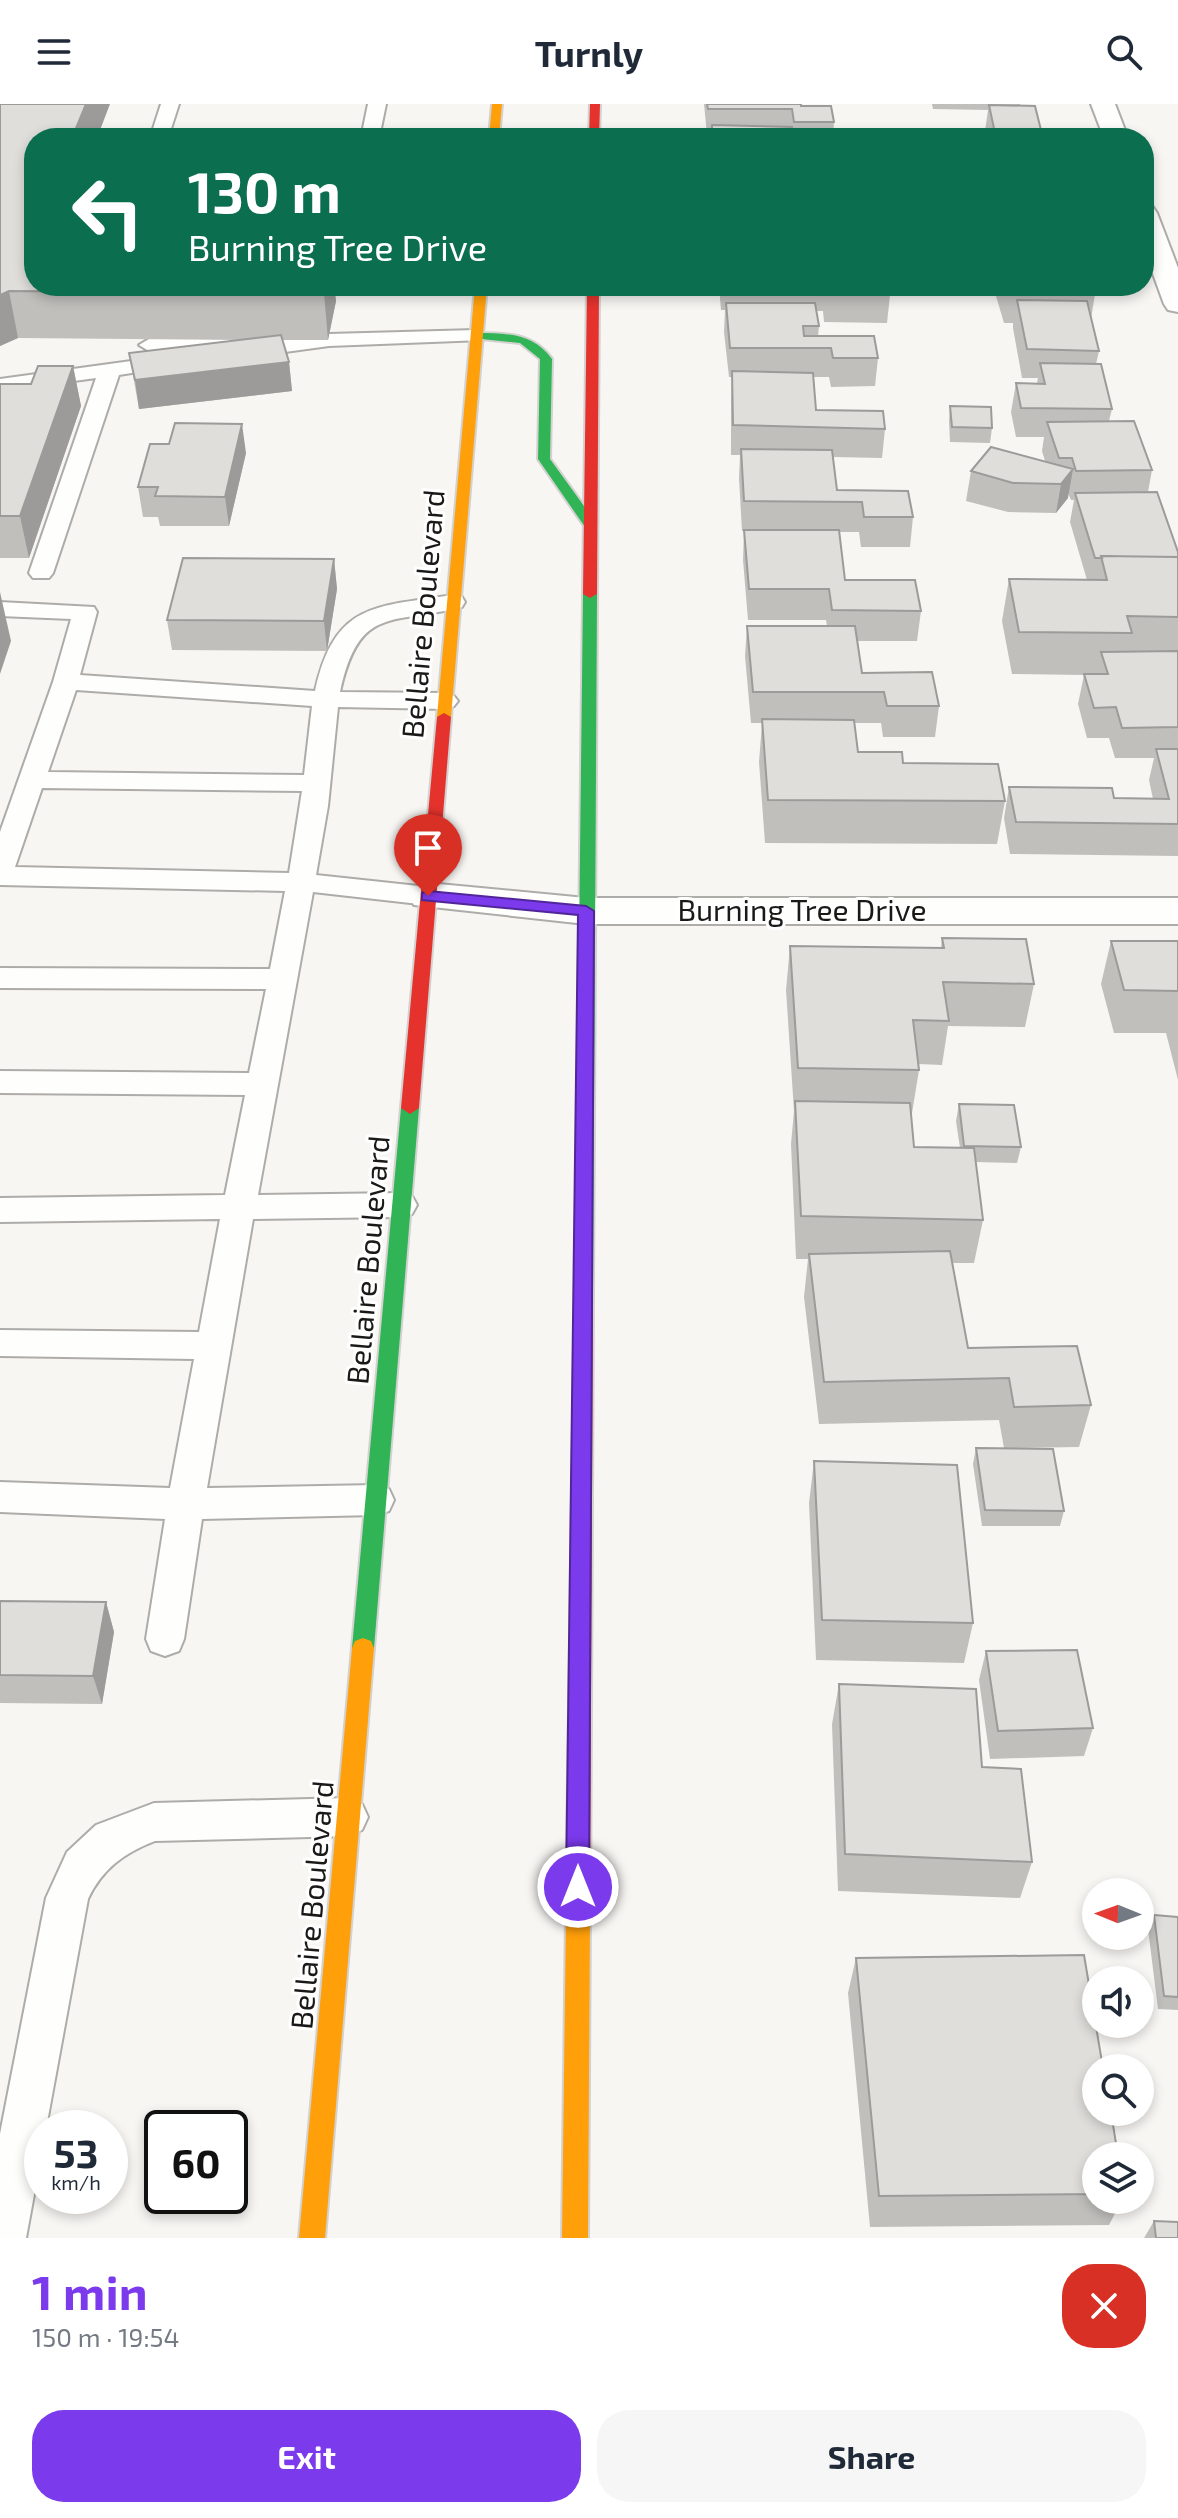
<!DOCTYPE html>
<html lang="en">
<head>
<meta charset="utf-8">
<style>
	body { margin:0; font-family:"Exo 2",sans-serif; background:#f6f6f7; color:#1f2937; height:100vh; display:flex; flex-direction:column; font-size:30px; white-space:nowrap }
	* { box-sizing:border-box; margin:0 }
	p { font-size:26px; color:#747a83 }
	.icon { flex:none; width:44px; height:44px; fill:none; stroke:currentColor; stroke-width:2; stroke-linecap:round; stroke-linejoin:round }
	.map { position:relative; height:2134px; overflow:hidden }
	.side { display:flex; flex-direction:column; background:#fff; flex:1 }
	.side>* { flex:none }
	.guide { position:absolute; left:24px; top:24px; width:1130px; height:168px; border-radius:32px; box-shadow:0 4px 12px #0003; background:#0b6e4f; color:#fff; overflow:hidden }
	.needle { width:52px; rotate:271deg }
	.fabs { position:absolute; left:1082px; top:1774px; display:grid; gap:16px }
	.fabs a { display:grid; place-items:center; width:72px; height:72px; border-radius:50%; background:#fff; box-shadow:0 4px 12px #0003; font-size:40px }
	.speed { position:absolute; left:24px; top:2006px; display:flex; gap:16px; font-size:40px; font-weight:700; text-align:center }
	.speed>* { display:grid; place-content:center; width:104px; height:104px; border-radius:50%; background:#fff; box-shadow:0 4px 12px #0003; line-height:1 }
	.speed small { font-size:20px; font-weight:400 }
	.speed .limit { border:4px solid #111; border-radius:12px; background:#fff; color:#111 }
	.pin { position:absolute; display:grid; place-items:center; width:68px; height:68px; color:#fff; margin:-82px -34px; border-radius:50% 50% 50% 0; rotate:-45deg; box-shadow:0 0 8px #0007 }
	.pin .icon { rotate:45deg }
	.me { position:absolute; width:88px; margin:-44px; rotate:0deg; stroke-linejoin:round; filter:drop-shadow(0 0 6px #0008) }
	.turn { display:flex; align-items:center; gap:28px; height:168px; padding:0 32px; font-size:36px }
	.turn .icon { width:104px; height:104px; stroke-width:2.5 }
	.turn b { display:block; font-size:56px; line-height:68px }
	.round { display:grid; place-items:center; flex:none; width:84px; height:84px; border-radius:32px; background:#f6f6f7 }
	.overview { display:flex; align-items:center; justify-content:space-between; height:136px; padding:0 32px }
	h1 { font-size:48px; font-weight:700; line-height:60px; color:#7c3aed }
	.primary-button { display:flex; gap:16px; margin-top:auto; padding:16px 32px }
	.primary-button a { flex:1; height:92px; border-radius:32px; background:#7c3aed; color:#fff; font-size:32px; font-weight:700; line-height:92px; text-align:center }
	.primary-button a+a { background:#f6f6f7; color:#1f2937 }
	header { display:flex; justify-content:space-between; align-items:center; height:104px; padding:0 32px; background:#fff; font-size:36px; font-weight:700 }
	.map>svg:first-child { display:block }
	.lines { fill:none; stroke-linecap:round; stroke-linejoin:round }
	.lane-casing { stroke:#adaca9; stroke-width:4 }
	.street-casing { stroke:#adaca9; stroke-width:4 }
	.fast-casing { stroke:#d3d2d1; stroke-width:4 }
	.slow-casing { stroke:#d3d2d1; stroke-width:4 }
	.jam-casing { stroke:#d3d2d1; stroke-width:4 }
	.lane { fill:#fefefd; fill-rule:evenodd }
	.street { fill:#fefefd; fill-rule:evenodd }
	.fast { fill:#30b455; fill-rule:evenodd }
	.slow { fill:#ff9f0a; fill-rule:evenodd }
	.jam { fill:#e5322d; fill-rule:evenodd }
	.wall { fill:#c0bfbc }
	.shaded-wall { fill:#9c9b99 }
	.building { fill:#dfdedb; stroke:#9c9b99; stroke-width:2 }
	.route { fill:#7c3aed; stroke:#51269a; stroke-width:2 }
	.labels { text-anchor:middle; stroke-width:6; stroke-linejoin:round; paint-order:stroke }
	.street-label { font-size:30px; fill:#1a1918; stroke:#fff }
</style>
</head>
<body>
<header><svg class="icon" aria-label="menu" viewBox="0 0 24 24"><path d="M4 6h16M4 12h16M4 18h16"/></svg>Turnly<svg class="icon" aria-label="search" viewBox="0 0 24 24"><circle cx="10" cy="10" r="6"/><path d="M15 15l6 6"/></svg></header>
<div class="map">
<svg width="1178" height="2134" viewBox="0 0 1178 2134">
	<rect width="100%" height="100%" fill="#f8f6f3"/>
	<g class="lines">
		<!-- lane casing -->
		<g class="lane-casing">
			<path id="lane" d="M161,0h18l-11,34h-18z
				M368,0h18l-7,34h-18z
				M476,226l10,6 -3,4 -154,6 -88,12 -7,-2 -3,-4 2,-3 -84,2 -10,-6 10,-6 109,-3 10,6 61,-8z
				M175,251l7,2 4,4 -4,4 -63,10 -66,198 -4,5h-16l-4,-5 67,-195 -96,13v-12z
				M453,491l9,2 3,5 -3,5c-71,18 -103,-2 -122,85l105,1 9,3 4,5 -4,5 -9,3 -107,-2 -10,99 -12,69 112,12 10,3 4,6 -4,6 -10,3 -115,-13 -55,303 143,-2 11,3 5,9 -5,9 -11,3 -148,2 -46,269 169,-3 13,4 5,11 -5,11 -13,4 -174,4 -18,120 -5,12 -14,5 -14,-5 -5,-12 19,-120 -165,-7v-30l170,6 24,-129 -194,-3v-26l199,2 21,-113 -220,3v-24l225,-3 20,-100 -245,-2v-22l249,2 17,-84 -266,-1v-20l270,1 15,-78 -285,-6v-53l53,-150 18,-63 -71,-3v-14l94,5 3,5 -17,63 235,16c20,-89 60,-84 138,-96zM76,586l236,16 -8,69 -256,-3zM42,684l260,3 -13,82 -274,-6z
				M348,1694l14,6 6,13 -6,13 -14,6 -193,5c-31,12 -53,28 -67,58l-42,229h-4v23l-16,87h-26v-104l46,-236 21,-46 29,-27 58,-22z"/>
		</g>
		<!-- street casing -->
		<g class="street-casing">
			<path id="street" d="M1091,0h24l13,34h-24z
				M1144,101l9,2 4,6 21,55v44l-10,-2 -4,-6 -20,-55z
				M428,779l158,15h592v26h-592l-172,-19 -5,-9 5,-9z"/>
		</g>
		<!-- fast casing -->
		<g class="fast-casing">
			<path id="fast" d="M476,229c30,0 57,0 76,26l-2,100 47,65 -2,3h-10l-47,-68 2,-100 -20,-16 -48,-5v-4z
				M590,486l7,4 -4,696 -2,5h-14l-2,-5 8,-696z
				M410,998l9,6 -45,540 -3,7 -8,3 -8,-3 -3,-7 49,-540z"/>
		</g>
		<!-- slow casing -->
		<g class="slow-casing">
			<path id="slow" d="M492,0h10l-3,34h-10z
				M475,182h12l-36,431 -7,4 -7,-4z
				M363,1534l8,3 3,7 -49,590h-26l53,-590 3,-7z
				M578,1799l8,3 4,8 -2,324h-26l4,-324 4,-8z"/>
		</g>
		<!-- jam casing -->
		<g class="jam-casing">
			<path id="jam" d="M590,0h10l-1,34h-10z
				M587,182h12l-2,308 -7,4 -7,-4z
				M444,609l7,4 -32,391 -9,6 -9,-6 36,-391z
				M584,1179l7,2 2,5 -3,624 -4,8 -8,3 -8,-3 -4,-8 9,-624 2,-5z"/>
		</g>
		<!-- lane -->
		<use href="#lane" class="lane"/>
		<!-- street -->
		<use href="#street" class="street"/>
		<!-- fast -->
		<use href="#fast" class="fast"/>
		<!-- slow -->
		<use href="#slow" class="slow"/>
		<!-- jam -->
		<use href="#jam" class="jam"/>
	</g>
	<!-- wall -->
	<path class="wall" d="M0,0l34,182h300l2,15 -8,39h-46l7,22 3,29 -153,18 -10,-56 115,-13 -226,-2 -18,8z
		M704,0h97v2l33,16 -1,16h-121v-3h-5z
		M932,0h88v2l23,32h-56l-2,-7 3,-21 -55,-1z
		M719,182h172l-4,37 -63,-1 -1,-11h-7l3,15 -1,10 60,22 -3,28 -44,1 -2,-10h-16l3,33 69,19 -3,29 -49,-1 4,33 76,27 -3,30h-49l-2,-15h-20l6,48 76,31 -4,30h-59l4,32 77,33 -4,31h-52l-2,-14h-27l4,29 45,11 102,38 -8,43 -232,-1 -6,-81 3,-39h-11l-6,-67 2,-30h80l-1,-6h-78l-5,-60 1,-29h-2l-3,-53 1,-23h-9v-55l1,-23h-3l-5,-45 1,-22h-4z
		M993,182h99l3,8 -4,25 8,32 -3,13 16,45 -3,12 43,49 -4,22 30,60v304l-168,-2 -6,-36 5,-31 105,11 39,1 -4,-19 5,-22h-39l-6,-20h-22l-9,-34 6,-29 -72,-1 -10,-53 7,-42 78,1 -17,-58 4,-22h-3l-3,-7v5l-12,15 -48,-1 -42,-11 5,-30 74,-10 -3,-10 2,-14h-28l-5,-25 5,-29h21l1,-5h-16l-9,-50v-5h-9z
		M73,262l8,40 -52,152h-29v-174h31z
		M950,302l42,22 -2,15 -40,-1 -1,-21z
		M246,349l-17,73h-69l-2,-9h-15l-5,-30z
		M334,455l3,30 -10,62 -155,-1 -5,-30z
		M942,834l92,46 -9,43 -77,-1 -6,39 -24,-1 1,6 -7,43h-2l4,34 46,1 -4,-27 3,-17 62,43 -4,16 -42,-1 8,58 -9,43h-22l16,85 123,57 -12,42 -67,1 52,63 -4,15h-78l-9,-62 3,-16h28l-5,-28 -180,4 -15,-127 4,-38h-12l-5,-115 3,-33 -8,-121 4,-44 151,2z
		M1111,837h67v139l-12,-47h-52l-13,-49z
		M814,1357l159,162 -9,40 -148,-3 -7,-157z
		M0,1497l106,1 8,30 -12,72 -102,-1z
		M986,1547l107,77 -9,28 -94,3 -11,-79z
		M839,1580l143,83 50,95 -12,36 -182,-7 -6,-167z
		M1154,1811l24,2v93l-20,-1 -10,-80z
		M856,1854l240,198v44h26l-13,25 -239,2 -22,-234z
		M1154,2117l24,17h-34z"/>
	<!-- shaded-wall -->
	<path class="shaded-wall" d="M86,0h24l-13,34h-25z
		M325,182h9l2,15 -8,39 -4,-47z
		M9,187l9,47 -18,8v-51z
		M289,258l3,29 -153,18 -4,-29z
		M73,262l8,40 -52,152 -9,-42z
		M242,320l4,29 -17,73 -4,-29z
		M1073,365l-5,29 -12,15 5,-29z
		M334,455l3,30 -10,62 -3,-30z
		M0,488l11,49 -11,33z
		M106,1498l8,30 -12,72 -9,-28z"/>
	<!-- building -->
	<path class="building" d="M0,0h86l-14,34h-38v148h291l-1,7 -315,-2 -9,4z
		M707,0h94v2h30l3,16h-40l-2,-13h-84z
		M989,1l46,1 8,32h-47z
		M712,21l80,2v11h-80z
		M1005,182h87l3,8 -87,1z
		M1017,196l70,1 12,50 -72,-2z
		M726,199h89l4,23h-16l1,10h70l4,22h-45l-2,-10h-101z
		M281,231l8,27 -154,18 -6,-27z
		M1040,259l61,1 11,45 -91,-1 -5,-25 29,1z
		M38,262h35l-53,150h-20v-132h31z
		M732,267l81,2 3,37 67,1 2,18 -152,-4z
		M950,302l41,1 1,21 -40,-1z
		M1134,317l18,49 -76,1 -4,-13h-13l-12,-36z
		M175,319l67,1 -17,73 -70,-1 3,-9h-20l12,-43h19z
		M991,343l82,22 -12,15 -48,-1 -42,-12z
		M741,345l91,1 5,40 71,1 5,26h-49l-2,-15 -118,-1z
		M1157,388l21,60v5l-77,-1 1,2h-7l-20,-65z
		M744,426h95l6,50h70l6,31 -89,-1 -3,-21h-80z
		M1101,452l77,1v60l-51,-1 5,17 -113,-1 -10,-53 98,1z
		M183,454l151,1 -10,62 -157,-1z
		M747,522h108l7,47 70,-1 7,34h-52l-3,-14h-131z
		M1178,547v76l-56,1 -6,-21 -22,1 -10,-34h24l-7,-22z
		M762,615l92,1 4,32h44l1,11 95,1 7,37 -237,-1z
		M1156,645h22v75l-162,-2 -7,-35 103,1 2,10 55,1z
		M942,834l84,1 8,45 -91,-2 6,39 -36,-1 6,50 -121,-2 -8,-122 154,2z
		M1111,837h67v50l-54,-1z
		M795,997l115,2 4,44 60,1 9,72 -182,-4z
		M959,1000l55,1 7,42 -57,-1z
		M950,1147l18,97 109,-2 14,59 -77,2 -5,-29 -185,4 -15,-128z
		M976,1344l77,1 11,62 -79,-1z
		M814,1357l143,4 16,158 -151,-3z
		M0,1497l106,1 -13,74 -93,-1z
		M1077,1546l16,78 -95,3 -12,-80z
		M839,1580l137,5 6,78 39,2 11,93 -187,-8z
		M1154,1811l24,2v80l-14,-1z
		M1084,1851l19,113h-7v44h15l7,44h-22v38l-217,2 -23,-238z
		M1154,2117l24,1v16h-22z"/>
	<!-- route -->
	<path class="route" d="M428,787l158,15 8,5 -5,976 -3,8 -8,3 -9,-3 -3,-8 12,-972 -156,-15v-7z"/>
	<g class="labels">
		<!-- street labels -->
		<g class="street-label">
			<text transform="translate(424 510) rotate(-85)" y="10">Bellaire Boulevard</text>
			<text x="802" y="817">Burning Tree Drive</text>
			<text transform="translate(369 1156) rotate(-85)" y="10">Bellaire Boulevard</text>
			<text transform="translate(313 1801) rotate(-85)" y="10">Bellaire Boulevard</text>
		</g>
	</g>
</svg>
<div class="fabs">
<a><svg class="needle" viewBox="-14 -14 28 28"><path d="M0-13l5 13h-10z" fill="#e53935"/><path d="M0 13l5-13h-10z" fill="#747a83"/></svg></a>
<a><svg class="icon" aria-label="sound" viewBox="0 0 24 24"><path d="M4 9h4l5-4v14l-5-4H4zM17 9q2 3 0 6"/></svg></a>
<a><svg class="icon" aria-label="search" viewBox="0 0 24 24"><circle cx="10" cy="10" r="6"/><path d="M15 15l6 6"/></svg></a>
<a><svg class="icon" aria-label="layers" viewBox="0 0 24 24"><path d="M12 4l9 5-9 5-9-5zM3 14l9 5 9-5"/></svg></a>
</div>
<div class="speed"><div>53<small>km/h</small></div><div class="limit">60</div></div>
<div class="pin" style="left:428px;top:792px;background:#d93025"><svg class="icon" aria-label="arrive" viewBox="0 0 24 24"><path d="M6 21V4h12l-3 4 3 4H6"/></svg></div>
<svg class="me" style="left:578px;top:1783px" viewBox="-20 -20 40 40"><circle r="17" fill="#7c3aed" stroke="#fff" stroke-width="3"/><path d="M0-11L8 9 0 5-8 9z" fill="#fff"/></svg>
<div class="guide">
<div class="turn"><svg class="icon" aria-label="left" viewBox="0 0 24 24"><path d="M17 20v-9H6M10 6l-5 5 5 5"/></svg><div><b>130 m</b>Burning Tree Drive</div></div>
</div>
</div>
<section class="side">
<div class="overview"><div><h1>1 min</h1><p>150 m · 19:54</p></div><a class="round" style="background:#d93025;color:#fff"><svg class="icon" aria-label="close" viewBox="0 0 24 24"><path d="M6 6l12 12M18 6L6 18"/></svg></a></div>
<div class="primary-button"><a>Exit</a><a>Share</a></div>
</section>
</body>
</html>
